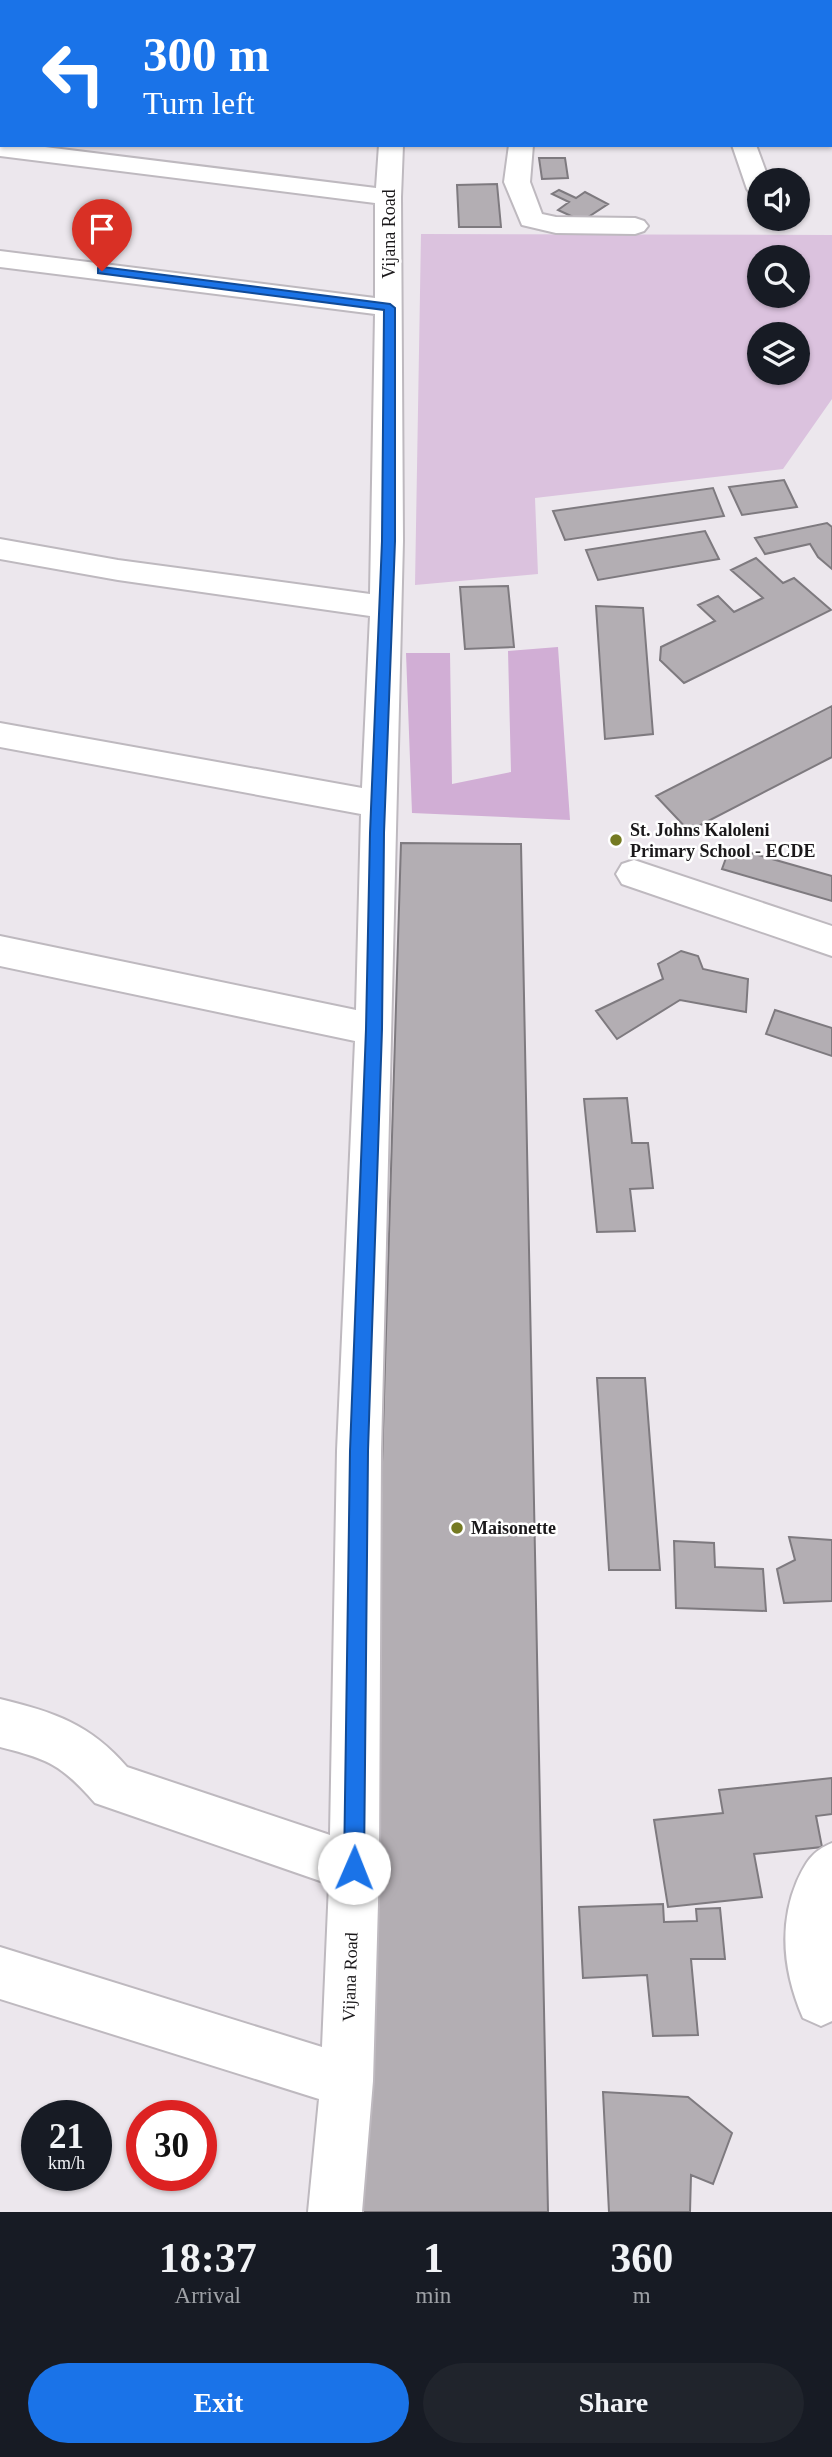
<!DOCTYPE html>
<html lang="en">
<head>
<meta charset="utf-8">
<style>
	body { margin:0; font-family:"Times New Roman",serif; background:#20242c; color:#f1f3f6; height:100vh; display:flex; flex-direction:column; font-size:26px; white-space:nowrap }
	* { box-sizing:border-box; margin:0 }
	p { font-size:23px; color:#9ea1a6 }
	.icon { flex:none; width:38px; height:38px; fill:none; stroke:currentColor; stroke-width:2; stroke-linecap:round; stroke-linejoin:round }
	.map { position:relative; height:2212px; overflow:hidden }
	.details { display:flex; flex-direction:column; background:#171b24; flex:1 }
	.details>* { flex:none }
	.hud { position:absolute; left:0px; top:0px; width:833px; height:147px; box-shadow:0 2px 5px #0004; background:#1a73e8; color:#fff; overflow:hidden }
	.fabs { position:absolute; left:747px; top:168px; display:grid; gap:14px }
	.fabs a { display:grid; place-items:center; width:63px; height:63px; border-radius:50%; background:#171b24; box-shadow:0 2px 5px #0004; font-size:35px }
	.speed { position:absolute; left:21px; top:2100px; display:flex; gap:14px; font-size:35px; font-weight:700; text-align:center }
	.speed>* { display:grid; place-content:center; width:91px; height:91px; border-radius:50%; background:#171b24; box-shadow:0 2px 5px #0004; line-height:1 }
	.speed small { font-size:18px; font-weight:400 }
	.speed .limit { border:10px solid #d22; background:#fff; color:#111 }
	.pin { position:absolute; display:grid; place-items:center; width:60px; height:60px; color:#fff; margin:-72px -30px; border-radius:50% 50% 50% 0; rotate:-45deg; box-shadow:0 0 7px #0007 }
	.pin .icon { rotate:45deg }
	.me { position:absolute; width:77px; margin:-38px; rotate:1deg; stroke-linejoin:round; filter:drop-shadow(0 0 5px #0008) }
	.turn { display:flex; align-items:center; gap:24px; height:147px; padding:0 28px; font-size:32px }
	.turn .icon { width:91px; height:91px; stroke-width:2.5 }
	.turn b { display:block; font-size:49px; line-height:60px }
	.eta { display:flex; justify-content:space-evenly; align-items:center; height:119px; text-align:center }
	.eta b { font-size:42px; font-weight:700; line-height:49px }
	.button { display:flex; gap:14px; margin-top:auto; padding:14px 28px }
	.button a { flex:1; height:80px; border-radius:42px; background:#1a73e8; color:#fff; font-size:28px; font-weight:700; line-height:80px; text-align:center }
	.button a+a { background:#20242c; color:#f1f3f6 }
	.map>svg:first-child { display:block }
	.green { fill:#dbc2de; fill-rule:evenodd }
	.forest { fill:#d1aed5 }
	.building { fill:#b3aeb3; stroke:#7e7a7f; stroke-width:2 }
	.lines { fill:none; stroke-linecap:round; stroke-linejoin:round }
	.minor-casing { stroke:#beb9bf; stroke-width:4 }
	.minor { fill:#fff; fill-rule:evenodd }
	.route { fill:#1a73e8; stroke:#114b97; stroke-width:2 }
	.poi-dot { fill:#757a22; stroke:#fff; stroke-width:2.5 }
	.labels { text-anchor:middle; stroke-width:5; stroke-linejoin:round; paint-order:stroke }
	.street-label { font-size:18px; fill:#1a181a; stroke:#fff }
	.poi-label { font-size:18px; font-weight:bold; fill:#1a181a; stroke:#fff; text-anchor:start }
</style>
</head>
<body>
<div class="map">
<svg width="832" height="2212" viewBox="0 0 832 2212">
	<rect width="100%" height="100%" fill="#ece7ed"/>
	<!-- green -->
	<path class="green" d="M421,234l411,1v164l-49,70 -248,29 3,76 -123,11zM760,257h38v39h-38zM760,334h38v39h-38z"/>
	<!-- forest -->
	<path class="forest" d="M558,647l12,173 -158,-7 -6,-160h44l2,131 59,-12 -3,-121z"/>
	<!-- building -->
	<path class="building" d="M539,158h26l3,20 -26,1z
		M497,184l4,43h-42l-2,-42z
		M559,190l17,8 9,-6 23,12 -26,17 -24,-11 11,-8 -17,-8z
		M784,480l13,27 -55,8 -13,-28z
		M713,488l11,28 -159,24 -12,-29z
		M827,523l5,4v42l-14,-12 -8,-13 -45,10 -10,-16z
		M705,531l14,28 -121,21 -12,-30z
		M756,558l27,25 11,-5 37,32 -147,73 -24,-23 1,-13 54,-26 -17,-16 20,-9 16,16 29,-14 -32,-28z
		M508,586l6,61 -49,2 -5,-62z
		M596,606l47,2 10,126 -48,5z
		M832,706v51l-143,74 -33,-35z
		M401,843l120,1 27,1368h-189z
		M730,847l102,29v25l-110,-32z
		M681,951l17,5 5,13 45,10 -2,33 -66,-12 -63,39 -21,-28 67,-32 -5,-15z
		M775,1010l57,18v28l-66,-22z
		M627,1098l5,45h16l5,45 -23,1 5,42 -38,1 -13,-133z
		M597,1378h48l15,192h-51z
		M789,1537l43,3v61l-48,2 -7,-34 18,-9z
		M674,1541l40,2 1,24 48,2 3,42 -90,-3z
		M832,1778v36l-16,2 6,31 -68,7 8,43 -94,10 -14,-87 69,-7 -4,-23z
		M663,1904l1,18 33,-1 -1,-12 24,-1 5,51h-34l7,76 -45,1 -6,-61 -64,3 -4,-71z
		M603,2092l85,5 44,36 -19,51 -22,-9 -1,37h-81z"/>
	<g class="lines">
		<!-- minor casing -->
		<g class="minor-casing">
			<path id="minor" d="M35,0h22l-23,2z
				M163,0h36l1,2h-36z
				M697,0h22v2h-22z
				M0,38h2v14h-2z
				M831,40h1v14h-1z
				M0,104h2l-2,20z
				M0,142l2,3h27l347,43 3,-43h24l-2,52 2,344 -22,910 -2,417 -6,213 -11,131h-54l11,-113 -319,-100v-52l322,100 7,-163 -234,-81c-33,-38 -47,-44 -95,-56v-48c54,13 90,25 127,68l203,68 7,-384 18,-410 -355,-75v-30l356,74 5,-196 -361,-67v-24l362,65 8,-172 -252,-36 -118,-21v-20l118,21 252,34 5,-280 -375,-47v-16l375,47v-95l-375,-47z
				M509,145h24l-3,37 12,32 14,3 79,1 9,3 4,5 -4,5 -9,3 -79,-1 -34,-8 -18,-43z
				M732,145h24l13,35h-9v16l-9,-2 -4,-5z
				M634,860l198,66v30l-210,-72 -6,-10 6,-10z
				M832,1843v178l-11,5 -18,-8c-19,-44 -25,-92 -6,-137 9,-19 15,-30 35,-38z"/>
		</g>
		<!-- minor -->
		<use href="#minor" class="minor"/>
	</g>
	<!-- route -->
	<path class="route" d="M102,267l288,37 5,4v233l-11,292 -2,196 -14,422 -4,417 -3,7 -7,3 -7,-3 -3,-7 6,-417 16,-422 4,-196 12,-292 2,-231 -286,-37v-5z"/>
	<!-- markers -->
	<g class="poi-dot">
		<circle cx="616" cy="840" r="7"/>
		<circle cx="457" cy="1528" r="7"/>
	</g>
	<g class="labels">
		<!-- street labels -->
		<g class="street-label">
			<text transform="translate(389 234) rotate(-90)" y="6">Vijana Road</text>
			<text transform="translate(350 1977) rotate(-88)" y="6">Vijana Road</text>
		</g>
		<!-- poi labels -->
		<g class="poi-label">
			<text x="630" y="836">St. Johns Kaloleni<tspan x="630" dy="21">Primary School - ECDE</tspan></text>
			<text x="471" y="1534">Maisonette</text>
		</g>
	</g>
</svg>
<div class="fabs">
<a><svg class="icon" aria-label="sound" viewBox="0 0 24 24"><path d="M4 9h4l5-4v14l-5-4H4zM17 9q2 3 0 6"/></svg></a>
<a><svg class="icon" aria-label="search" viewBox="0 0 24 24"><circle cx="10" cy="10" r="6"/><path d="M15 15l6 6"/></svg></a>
<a><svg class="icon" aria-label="layers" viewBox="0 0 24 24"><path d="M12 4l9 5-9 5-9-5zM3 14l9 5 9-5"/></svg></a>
</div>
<div class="speed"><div>21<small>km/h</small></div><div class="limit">30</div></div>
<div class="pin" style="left:102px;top:271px;background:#d93025"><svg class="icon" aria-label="arrive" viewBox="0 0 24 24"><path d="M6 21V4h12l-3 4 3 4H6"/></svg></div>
<svg class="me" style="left:354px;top:1868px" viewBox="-20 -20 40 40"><circle r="19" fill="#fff"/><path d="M0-13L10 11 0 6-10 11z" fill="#1a73e8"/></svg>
<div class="hud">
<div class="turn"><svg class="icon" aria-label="left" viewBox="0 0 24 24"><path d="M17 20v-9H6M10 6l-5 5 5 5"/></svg><div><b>300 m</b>Turn left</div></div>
</div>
</div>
<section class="details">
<div class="eta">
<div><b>18:37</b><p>Arrival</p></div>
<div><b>1</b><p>min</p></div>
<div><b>360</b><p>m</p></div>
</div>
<div class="button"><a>Exit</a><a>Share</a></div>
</section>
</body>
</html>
